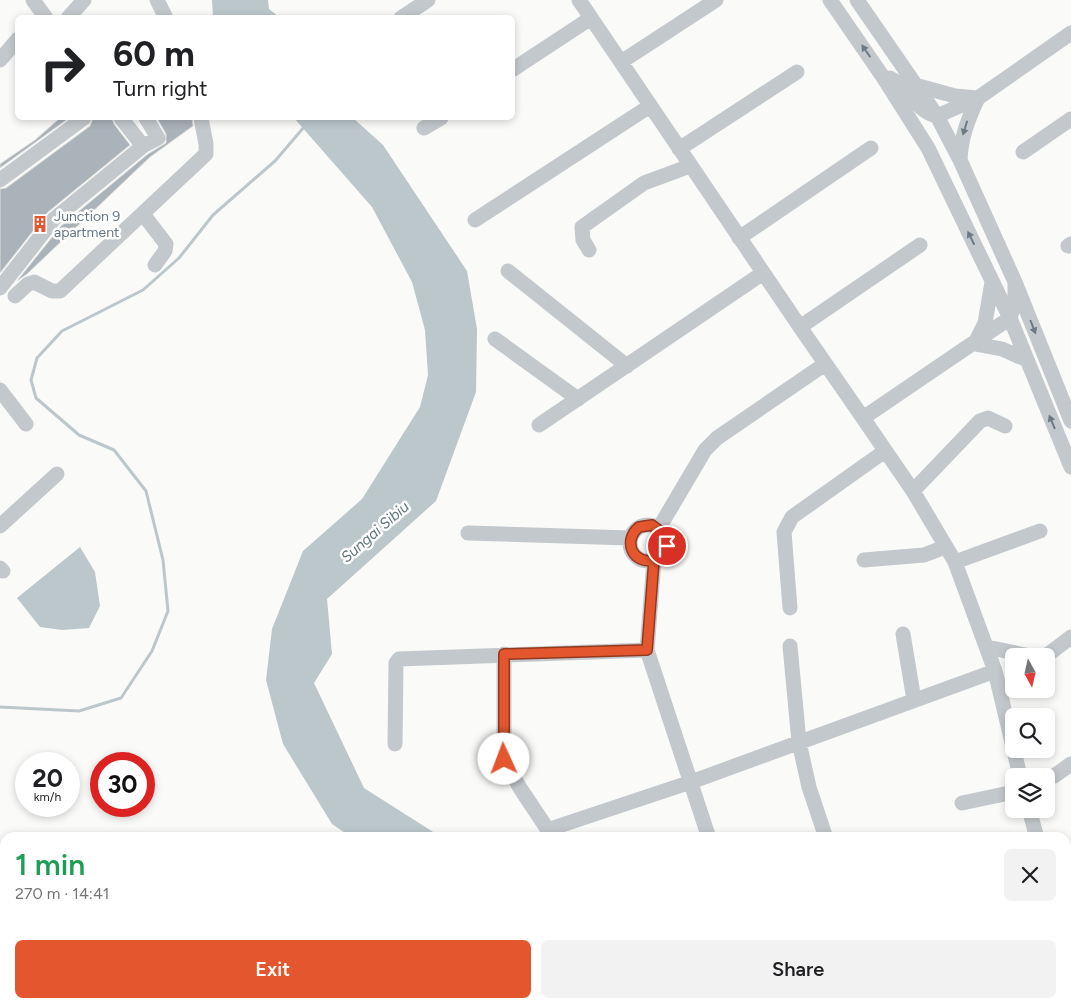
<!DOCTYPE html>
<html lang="en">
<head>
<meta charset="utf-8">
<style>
	body { margin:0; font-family:Figtree,sans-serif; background:#f2f2f2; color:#202124; height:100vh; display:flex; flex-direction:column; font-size:19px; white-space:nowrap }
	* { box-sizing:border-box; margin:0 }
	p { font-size:16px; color:#757577 }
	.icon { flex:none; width:28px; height:28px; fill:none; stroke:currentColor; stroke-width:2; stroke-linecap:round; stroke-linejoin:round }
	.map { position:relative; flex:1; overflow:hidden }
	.sheet { position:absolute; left:0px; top:832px; width:1071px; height:176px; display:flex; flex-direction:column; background:#fff; border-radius:15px 15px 0 0; box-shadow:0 2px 8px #0003 }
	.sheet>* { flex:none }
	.guide { position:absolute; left:15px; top:15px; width:500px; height:105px; border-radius:8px; box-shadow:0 2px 8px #0003; background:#fff; color:#202124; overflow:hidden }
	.needle { width:32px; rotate:172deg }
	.controls { position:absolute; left:1005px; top:648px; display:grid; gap:10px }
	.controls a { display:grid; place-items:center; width:50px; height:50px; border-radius:8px; background:#fff; box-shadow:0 2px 8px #0003; font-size:25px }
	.speed { position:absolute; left:15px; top:752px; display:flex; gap:10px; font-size:25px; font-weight:700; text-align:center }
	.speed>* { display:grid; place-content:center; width:65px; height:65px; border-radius:50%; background:#fff; box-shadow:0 2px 8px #0003; line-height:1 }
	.speed small { font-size:12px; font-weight:400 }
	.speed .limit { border:8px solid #d22; background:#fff; color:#111 }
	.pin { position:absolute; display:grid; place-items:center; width:42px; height:42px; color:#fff; margin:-21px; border:2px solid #fff; border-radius:50%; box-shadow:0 1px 5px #0007 }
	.me { position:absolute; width:55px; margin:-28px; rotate:358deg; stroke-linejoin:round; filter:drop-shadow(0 0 4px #0008) }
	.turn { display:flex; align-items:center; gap:18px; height:105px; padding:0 15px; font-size:22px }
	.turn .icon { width:65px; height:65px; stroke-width:2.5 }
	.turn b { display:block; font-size:35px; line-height:42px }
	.round { display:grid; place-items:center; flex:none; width:52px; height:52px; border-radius:8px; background:#f2f2f2 }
	.head { display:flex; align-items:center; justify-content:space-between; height:85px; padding:0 15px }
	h1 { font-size:30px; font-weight:600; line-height:38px; color:#1e9e55 }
	.cta { display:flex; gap:10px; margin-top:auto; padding:10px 15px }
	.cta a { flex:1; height:58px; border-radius:8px; background:#e4572e; color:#fff; font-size:20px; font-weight:600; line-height:58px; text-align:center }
	.cta a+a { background:#f2f2f2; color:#202124 }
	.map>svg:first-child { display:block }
	.water { fill:#bbc7cb }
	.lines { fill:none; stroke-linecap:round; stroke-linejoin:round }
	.stream { stroke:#bbc7cb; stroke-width:3 }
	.building { fill:#aab3b9; stroke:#dcdcda }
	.minor { stroke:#c3c8cc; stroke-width:15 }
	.oneway { fill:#6a7a87 }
	.route-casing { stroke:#94391e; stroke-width:12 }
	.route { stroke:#e4572e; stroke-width:9 }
	.labels { text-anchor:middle; stroke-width:5; stroke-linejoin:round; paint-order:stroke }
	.poi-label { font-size:14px; fill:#657683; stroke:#fff; text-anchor:start }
	.water-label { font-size:15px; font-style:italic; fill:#60757c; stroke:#fff }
</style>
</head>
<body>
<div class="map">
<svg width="1071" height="1008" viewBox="0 0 1071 1008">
	<rect width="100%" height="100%" fill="#fafaf8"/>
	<!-- water -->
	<path class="water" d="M212,0h56l1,9 10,8h-66z
		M294,118h59l30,27 84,126 10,58 -1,63 -40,109 -109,98 5,55 -18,29 50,105 77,49h-90l-19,-13 -49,-80 -17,-64 6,-51 31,-78 59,-52 58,-92 8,-32 -3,-45 -13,-48 -40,-75z
		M80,547l15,25 5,34 -11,22 -27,2 -22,-3 -23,-29z"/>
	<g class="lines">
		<!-- stream -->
		<path class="stream" d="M0,707l79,4 42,-13 31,-47 16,-40 -5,-51 -17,-69 -32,-41 -35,-15 -43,-37 -5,-18 6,-22 25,-27 81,-41 36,-32 34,-43 62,-54 30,-35"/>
	</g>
	<!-- building -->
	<path class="building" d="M60,118h9l-69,50v-4l35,-24z
		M93,118h19l2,6 16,21 -82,67 -48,61v-84l6,-1 84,-62z
		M157,118h35l1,8 -43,31 -123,117 -10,7 44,-55 87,-72 18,-11v-9z"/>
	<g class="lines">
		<!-- minor -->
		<path class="minor" d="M33,0l13,18
			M157,0l9,18
			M579,0l221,327 63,91
			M830,0l53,77 45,71 82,170 61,149
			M857,0l80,116 23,44 55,122 56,139
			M68,18l16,-18
			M401,18l27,-18
			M0,60l18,-21
			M621,62l95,-62
			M512,70l79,-52
			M890,78c19,9 25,33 47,38l41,-18 93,-65
			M915,85l40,11 22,2
			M121,118l22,28
			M424,128l17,-10
			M679,149l118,-77
			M1023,152l48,-33
			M960,160c1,-23 8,-41 18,-62
			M0,180l84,-62
			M143,214l23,30 -1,7 -10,14
			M475,220l175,-114
			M739,238l132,-90
			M1068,246l3,-2
			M589,250l-6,-10 -1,-13 62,-44 46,-17
			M508,271l119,95
			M1015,282v20l-5,16 -147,100 50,73 42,71 40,109 25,105
			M0,288l54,-69 89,-73 15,-8 -12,-20
			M15,296l13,-12 6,-2 18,9h8l146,-137v-10l-5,-26
			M800,327l120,-82
			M495,339l83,60
			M975,343l10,-20 7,-41
			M975,344l27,5 25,11
			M0,390l26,34
			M539,425l224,-152
			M913,491l67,-70 8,-3 17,8
			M630 543a18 18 0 1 1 36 0a18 18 0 1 1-36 0Z
			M0,526l57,-52
			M659,528l46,-78 12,-12 108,-74
			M468,533l162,5
			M654,560l-7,90 62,188
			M864,560l60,-5 21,-8
			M955,562l85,-31
			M0,568l3,3
			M790,608l-6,-76 8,-15 93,-66
			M903,634l11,66
			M790,646l9,96 10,45 17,51
			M987,647l43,9
			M504,654v105l16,29 32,48
			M1046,656l25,-19
			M395,744l1,-81 3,-4 248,-9
			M1054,776l17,-12
			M962,803l52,-11
			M1029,809l8,29
			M547,830l144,-48 304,-111
			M1066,913l5,-1
			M0,929l5,-5
			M1066,939l5,16
			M1066,987l5,-2
			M762,1004l1,4
			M877,1004l1,4
			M995,1008l14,-4"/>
	</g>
	<!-- one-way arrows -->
	<defs><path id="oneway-solid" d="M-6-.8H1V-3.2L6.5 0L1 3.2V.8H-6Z" transform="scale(1.25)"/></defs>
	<g class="oneway">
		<use href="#oneway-solid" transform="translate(866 51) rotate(-125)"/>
		<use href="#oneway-solid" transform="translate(965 128) rotate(107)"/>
		<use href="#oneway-solid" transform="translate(971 238) rotate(-116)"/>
		<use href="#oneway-solid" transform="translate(1033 327) rotate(69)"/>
		<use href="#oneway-solid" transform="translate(1052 422) rotate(-113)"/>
	</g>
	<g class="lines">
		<!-- route casing -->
		<g class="route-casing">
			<path id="route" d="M504,759v-105l143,-4 7,-90c-21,5 -32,-19 -15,-33l13,-2 12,9 3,12"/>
		</g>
		<!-- route -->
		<use href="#route" class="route"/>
	</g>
	<!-- icons -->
	<defs>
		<g id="building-bare" transform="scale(1.35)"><path d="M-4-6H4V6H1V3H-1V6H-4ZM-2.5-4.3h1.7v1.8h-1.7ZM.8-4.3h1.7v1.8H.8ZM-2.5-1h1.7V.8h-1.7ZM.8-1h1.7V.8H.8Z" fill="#e4572e" stroke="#fff" stroke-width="2.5" paint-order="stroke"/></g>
	</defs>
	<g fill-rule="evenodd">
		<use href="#building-bare" x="40" y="224"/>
	</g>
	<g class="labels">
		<!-- poi labels -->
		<g class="poi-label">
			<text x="54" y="221">Junction 9<tspan x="54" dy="16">apartment</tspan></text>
		</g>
		<!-- water labels -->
		<g class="water-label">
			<text transform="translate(375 532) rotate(-41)" y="5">Sungai Sibiu</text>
		</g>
	</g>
</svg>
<div class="controls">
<a><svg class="needle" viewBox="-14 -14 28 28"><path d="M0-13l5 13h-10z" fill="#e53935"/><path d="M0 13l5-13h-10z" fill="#757577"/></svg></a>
<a><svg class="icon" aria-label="search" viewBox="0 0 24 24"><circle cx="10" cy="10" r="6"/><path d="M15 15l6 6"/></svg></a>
<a><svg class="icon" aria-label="layers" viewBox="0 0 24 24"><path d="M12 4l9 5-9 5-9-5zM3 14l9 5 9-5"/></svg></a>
</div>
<div class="speed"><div>20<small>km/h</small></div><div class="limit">30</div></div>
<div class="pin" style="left:667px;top:546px;background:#d93025"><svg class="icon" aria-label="arrive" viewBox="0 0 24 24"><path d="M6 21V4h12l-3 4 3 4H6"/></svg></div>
<svg class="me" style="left:504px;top:759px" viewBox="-20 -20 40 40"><circle r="19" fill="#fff"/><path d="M0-13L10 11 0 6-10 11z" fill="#e4572e"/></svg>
<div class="guide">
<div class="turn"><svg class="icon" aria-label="right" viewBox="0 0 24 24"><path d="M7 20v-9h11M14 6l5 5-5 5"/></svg><div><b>60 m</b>Turn right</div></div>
</div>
<section class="sheet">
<div class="head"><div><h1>1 min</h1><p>270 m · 14:41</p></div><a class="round"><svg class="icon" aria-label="close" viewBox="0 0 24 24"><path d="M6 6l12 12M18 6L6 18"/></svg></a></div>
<div class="cta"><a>Exit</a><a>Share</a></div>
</section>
</div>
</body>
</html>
